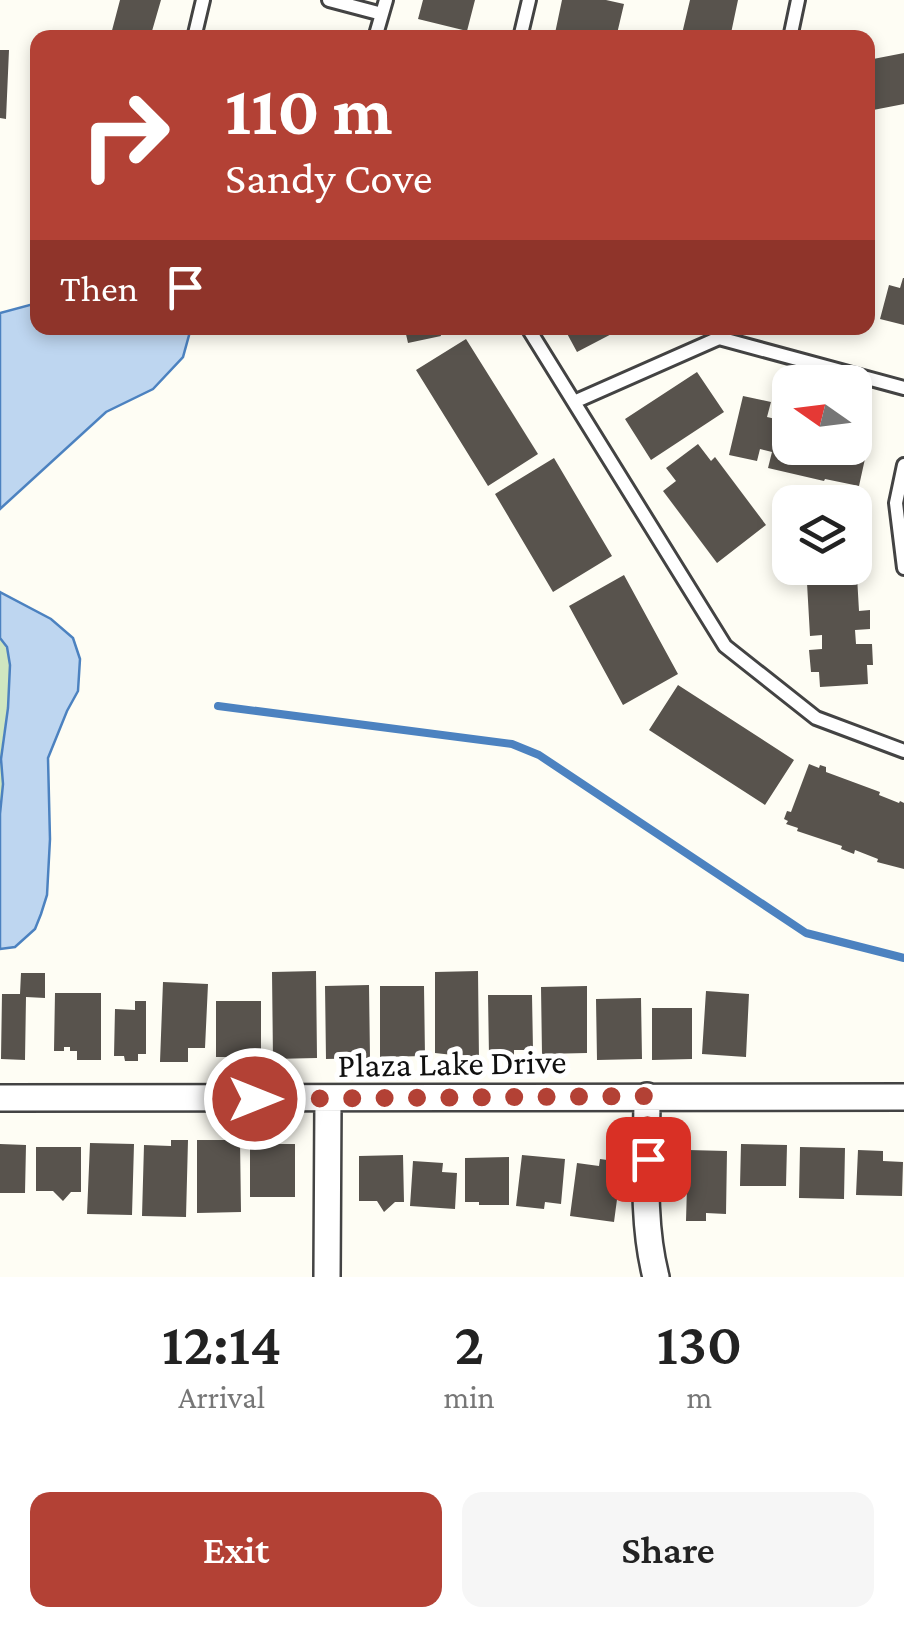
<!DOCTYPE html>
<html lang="en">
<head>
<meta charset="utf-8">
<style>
	body { margin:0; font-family:"Crimson Pro",serif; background:#f6f6f6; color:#222; height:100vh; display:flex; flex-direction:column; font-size:38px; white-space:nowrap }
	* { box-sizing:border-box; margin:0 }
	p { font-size:32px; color:#767676 }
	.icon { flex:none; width:55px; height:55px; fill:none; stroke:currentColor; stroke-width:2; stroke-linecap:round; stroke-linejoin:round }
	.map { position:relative; height:1277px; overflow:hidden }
	.details { display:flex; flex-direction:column; background:#fff; flex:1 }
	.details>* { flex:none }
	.hud { position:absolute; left:30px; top:30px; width:845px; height:305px; border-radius:20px; box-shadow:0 5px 15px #0003; background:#b34135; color:#fff; overflow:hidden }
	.needle { width:65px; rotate:284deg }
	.tools { position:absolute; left:772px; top:365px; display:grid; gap:20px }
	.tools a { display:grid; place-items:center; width:100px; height:100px; border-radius:20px; background:#fff; box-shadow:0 5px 15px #0003; font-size:50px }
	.pin { position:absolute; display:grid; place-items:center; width:85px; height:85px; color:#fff; margin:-42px; border-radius:20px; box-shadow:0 5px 15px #0006 }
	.me { position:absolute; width:110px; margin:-55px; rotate:90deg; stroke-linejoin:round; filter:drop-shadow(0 0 8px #0008) }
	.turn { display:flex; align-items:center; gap:35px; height:210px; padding:0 30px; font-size:45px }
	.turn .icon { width:130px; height:130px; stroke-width:2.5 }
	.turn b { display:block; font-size:70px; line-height:85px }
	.then { display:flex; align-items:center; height:95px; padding:0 30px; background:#0003; gap:20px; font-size:38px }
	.eta { display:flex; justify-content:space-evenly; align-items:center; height:170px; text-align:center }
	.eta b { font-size:60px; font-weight:600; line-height:70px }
	.cta { display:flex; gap:20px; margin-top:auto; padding:20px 30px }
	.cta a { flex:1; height:115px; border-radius:20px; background:#b34135; color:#fff; font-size:40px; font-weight:600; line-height:115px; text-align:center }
	.cta a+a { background:#f6f6f6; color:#222 }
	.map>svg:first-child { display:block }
	.green { fill:#cfe6c0 }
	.water { fill:#bed6f0; stroke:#4c82c0; stroke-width:2.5 }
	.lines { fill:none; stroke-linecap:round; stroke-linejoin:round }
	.stream { stroke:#4c82c0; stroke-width:8 }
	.building { fill:#58534d }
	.lane-casing { stroke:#434343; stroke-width:18 }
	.street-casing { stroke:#434343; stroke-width:30 }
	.lane { stroke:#fff; stroke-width:12 }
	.street { stroke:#fff; stroke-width:25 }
	.route { stroke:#b34135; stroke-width:18; stroke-dasharray:0 32.4 }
	.labels { text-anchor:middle; stroke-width:10; stroke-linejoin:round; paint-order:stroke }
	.street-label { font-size:35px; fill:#101010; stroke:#fff }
</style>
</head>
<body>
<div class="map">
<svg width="904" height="1277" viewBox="0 0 904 1277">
	<rect width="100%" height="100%" fill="#fefdf4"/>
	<!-- green -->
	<path class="green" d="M0,638c23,28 2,85 1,119 0,19 4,38 -1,57z"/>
	<!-- water -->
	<path class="water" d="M37,303l1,25h153l-8,29 -30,32 -47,23 -106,97v-196z
		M0,592l51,27 22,19 7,21 -2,32 -11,20 -19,47 2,81 -3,56 -6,19 -6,15 -20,18 -15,2v-135l3,-30 -2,-25 7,-51 2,-43 -3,-18 -7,-9z"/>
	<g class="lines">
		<!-- stream -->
		<path class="stream" d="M218,706l294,38 27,11 267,178 98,25"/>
	</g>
	<!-- building -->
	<path class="building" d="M120,0h41l-11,38h-40z
		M423,0h52l-8,31 -49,-12z
		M562,0h44l18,4 -8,34h-62z
		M690,0h48l-8,38h-49z
		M0,50h9l-3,69 -6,-1z
		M904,53v51l-36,7v-51z
		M903,278h1v47l-24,-6 9,-34 11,3z
		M393,328h46l2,8 -33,7 -3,-13 -11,3z
		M564,328h59l-46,24z
		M466,339l72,115 -50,32 -72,-116z
		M697,372l27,40 -73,48 -26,-41z
		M743,396l28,6 -4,15 13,3 4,-15 6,2v41h65v-25l17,4 -13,59 -34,-7 -1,2 -56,-13 4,-16 -12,-3 -3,12 -28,-6z
		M698,444l13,17 4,-4 51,68 -49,38 -54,-72 13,-10 -10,-13z
		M554,458l58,98 -59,36 -58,-98z
		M862,550l1,26h-6l2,35 11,-1v19l-15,1 1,14h16l1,21h-6l1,19 -48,3 -1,-15h-8l-2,-22 13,-1v-14l-12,1 -3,-53 -8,1 -1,-16h57v-17z
		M624,575l54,99 -55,31 -54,-99z
		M678,685l116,75 -29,45 -116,-75z
		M809,764l10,4 1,-3 6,2v5l54,20 -1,3 20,8 1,-2 4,2v66l-27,-7 1,-3 -23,-9 -1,4 -13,-5 1,-3 -45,-15 1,-3 -12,-4 2,-3 -4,-2 3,-8 4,1z
		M316,971l1,87 -44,1 -1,-87z
		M478,971l1,89h-26v-5l-18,-2v-81z
		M21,973h24v25l-19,-1 -1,63 -24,-1 1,-65h18z
		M163,982l45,2 -3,64h-17v14h-28z
		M369,985l1,73 -44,1 -1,-73z
		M380,986h44l1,70 -45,1z
		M587,986v67l-45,1 -1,-67z
		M706,991l43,3 -3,63 -44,-3z
		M55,993h46v67h-24v-9h-7v-4h-6v4h-10z
		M488,995h44l1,55h-19v6h-25z
		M641,998l1,61 -45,1 -1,-61z
		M135,1001h11v53h-8v7h-13l-1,-5h-10l1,-47 20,1z
		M216,1001h45v56h-45z
		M652,1008h40v51l-40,1z
		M171,1140h17l-2,77 -44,-1 2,-71 27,1z
		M197,1140h43l1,72 -44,1z
		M90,1143l44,1 -2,71 -45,-1z
		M0,1144l26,1 -1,48h-25z
		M250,1144h45v53h-45z
		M741,1144l46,1 -1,41h-46z
		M36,1147h45v45h-10l-8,9 -10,-10h-17z
		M800,1147l45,1 -1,51 -45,-1z
		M688,1150l39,1 -1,63 -20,-1v8h-20z
		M858,1150l25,1v10l20,1 -1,34 -46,-1z
		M403,1155l1,47h-9l-11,10 -7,-11h-18v-45z
		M522,1155l43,4 -4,45 -16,-2 -1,7 -28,-3z
		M509,1157v48h-30v-3h-14v-44z
		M600,1159l22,3 -8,60 -44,-6 7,-53 22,3z
		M413,1161l30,2 -1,9 15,1 -2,36 -45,-3z"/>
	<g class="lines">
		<!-- lane casing -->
		<g class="lane-casing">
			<path id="lane" d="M329,0l53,14
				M194,38l9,-38
				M375,38l11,-38
				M520,38l9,-38
				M790,38l8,-38
				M528,328l197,318 91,72 88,33
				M722,328l-3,10 185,50
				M574,402l145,-64
				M904,465l-8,38 8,65"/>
		</g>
		<!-- street casing -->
		<g class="street-casing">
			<path id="street" d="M647,1096c0,59 -6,123 9,181
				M0,1098c301,1 603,-2 904,-1
				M327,1277l1,-178"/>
		</g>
		<!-- lane -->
		<use href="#lane" class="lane"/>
		<!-- street -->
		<use href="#street" class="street"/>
	</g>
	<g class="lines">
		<!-- route -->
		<path class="route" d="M255,1099l392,-3 1,63"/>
	</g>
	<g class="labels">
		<!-- street labels -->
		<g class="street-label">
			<text transform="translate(452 1063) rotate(-1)" y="12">Plaza Lake Drive</text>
		</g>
	</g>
</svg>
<div class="tools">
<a><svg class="needle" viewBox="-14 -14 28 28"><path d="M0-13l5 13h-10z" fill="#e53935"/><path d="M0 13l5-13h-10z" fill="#767676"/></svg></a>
<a><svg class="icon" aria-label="layers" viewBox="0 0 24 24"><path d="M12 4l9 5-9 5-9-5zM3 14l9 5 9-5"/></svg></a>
</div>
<div class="pin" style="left:648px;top:1159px;background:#d93025"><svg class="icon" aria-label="arrive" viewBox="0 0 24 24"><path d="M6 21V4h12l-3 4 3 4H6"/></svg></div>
<svg class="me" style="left:255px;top:1099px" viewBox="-20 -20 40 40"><circle r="17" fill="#b34135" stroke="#fff" stroke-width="3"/><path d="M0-11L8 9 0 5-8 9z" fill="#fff"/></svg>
<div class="hud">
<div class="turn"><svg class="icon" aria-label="right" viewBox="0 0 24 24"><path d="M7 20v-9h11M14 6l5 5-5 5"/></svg><div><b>110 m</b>Sandy Cove</div></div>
<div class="then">Then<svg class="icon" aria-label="arrive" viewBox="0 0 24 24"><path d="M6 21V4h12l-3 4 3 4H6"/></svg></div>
</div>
</div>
<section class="details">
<div class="eta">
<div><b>12:14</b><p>Arrival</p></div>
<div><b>2</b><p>min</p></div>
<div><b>130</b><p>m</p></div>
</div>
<div class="cta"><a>Exit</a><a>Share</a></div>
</section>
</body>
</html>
